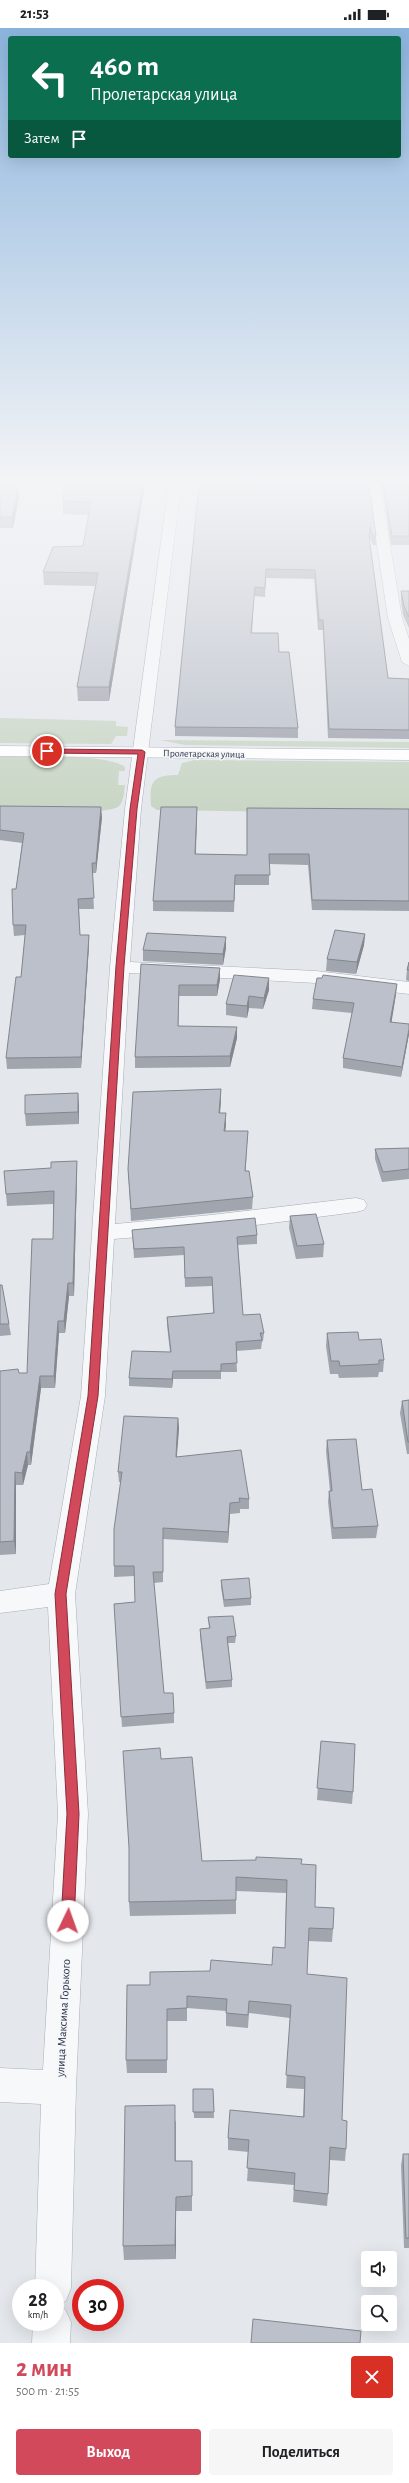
<!DOCTYPE html>
<html lang="ru">
<head>
<meta charset="utf-8">
<style>
	body { margin:0; font-family:"Alegreya Sans",sans-serif; background:#f6f6f6; color:#202124; height:100vh; display:flex; flex-direction:column; font-size:15px; white-space:nowrap }
	* { box-sizing:border-box; margin:0 }
	p { font-size:13px; color:#757577 }
	.icon { flex:none; width:22px; height:22px; fill:none; stroke:currentColor; stroke-width:2; stroke-linecap:round; stroke-linejoin:round }
	.map { position:relative; height:2315px; overflow:hidden }
	.drawer { display:flex; flex-direction:column; background:#fff; flex:1 }
	.drawer>* { flex:none }
	.hud { position:absolute; left:8px; top:8px; width:393px; height:122px; border-radius:4px; box-shadow:0 4px 16px #0002; background:#0b6e4f; color:#fff; overflow:hidden }
	.tools { position:absolute; left:361px; top:2223px; display:grid; gap:8px }
	.tools a { display:grid; place-items:center; width:36px; height:36px; border-radius:4px; background:#fff; box-shadow:0 4px 16px #0002; font-size:20px }
	.speed { position:absolute; left:12px; top:2251px; display:flex; gap:8px; font-size:20px; font-weight:700; text-align:center }
	.speed>* { display:grid; place-content:center; width:52px; height:52px; border-radius:50%; background:#fff; box-shadow:0 4px 16px #0002; line-height:1 }
	.speed small { font-size:10px; font-weight:400 }
	.speed .limit { border:6px solid #d22; background:#fff; color:#111 }
	.pin { position:absolute; display:grid; place-items:center; width:34px; height:34px; color:#fff; margin:-17px; border:2px solid #fff; border-radius:50%; box-shadow:0 1px 4px #0007 }
	.me { position:absolute; width:44px; margin:-22px; rotate:3deg; stroke-linejoin:round; filter:drop-shadow(0 0 3px #0008) }
	.turn { display:flex; align-items:center; gap:14px; height:84px; padding:0 16px; font-size:18px }
	.turn .icon { width:52px; height:52px; stroke-width:2.5 }
	.turn b { display:block; font-size:28px; line-height:34px }
	.then { display:flex; align-items:center; height:38px; padding:0 16px; background:#0003; gap:8px; font-size:15px }
	.round { display:grid; place-items:center; flex:none; width:42px; height:42px; border-radius:4px; background:#f6f6f6 }
	.summary { display:flex; align-items:center; justify-content:space-between; height:68px; padding:0 16px }
	h1 { font-size:24px; font-weight:600; line-height:30px; color:#d1495b }
	.button { display:flex; gap:8px; margin-top:auto; padding:8px 16px }
	.button a { flex:1; height:46px; border-radius:4px; background:#d1495b; color:#fff; font-size:16px; font-weight:600; line-height:46px; text-align:center }
	.button a+a { background:#f6f6f6; color:#202124 }
	.status { display:flex; justify-content:space-between; align-items:center; height:28px; padding:0 20px; background:#fff; direction:ltr }
	.status svg { height:11px; fill:currentColor }
	.map>svg:first-child { display:block }
	.green { fill:#c9d6c5 }
	.lines { fill:none; stroke-linecap:round; stroke-linejoin:round }
	.minor-casing { stroke:#a9aeb7; stroke-width:1 }
	.major-casing { stroke:#a3abb8; stroke-width:1 }
	.minor { fill:#f7f8fa; fill-rule:evenodd }
	.major { fill:#fff; fill-rule:evenodd }
	.wall { fill:#a1a5ae }
	.shaded-wall { fill:#83868d }
	.building { fill:#bbc0ca; stroke:#83868d }
	.route { fill:#d1495b; stroke:#882f3b }
	.labels { text-anchor:middle; stroke-width:3; stroke-linejoin:round; paint-order:stroke }
	.far-street-label { font-size:10px; fill:#2b3445; stroke:#f4f6f9 }
	.street-label { font-size:12px; fill:#2b3445; stroke:#f4f6f9 }
</style>
</head>
<body>
<div class="status"><b>21:53</b><svg viewBox="0 0 49 12"><path d="M0 12V9h3v3zM5 12V6h3v6zM10 12V3h3v9zM15 12V0h3v12zM26 1h20v11H26zM47 4h2v5h-2z"/></svg></div>
<div class="map">
<svg width="409" height="2315" viewBox="0 0 409 2315">
	<rect width="100%" height="100%" fill="#e4e7ec"/>
	<!-- green -->
	<path class="green" d="M0,690l116,3v5l12,1 -1,9h-11l-5,8 -111,-1z
		M160,712l249,2v6l-224,-3z
		M0,729c28,1 104,-5 125,10v4h-6l-1,14h7c-1,6 -1,16 -6,21 -10,10 -100,5 -119,4z
		M195,732l214,2v52l-252,-4 -6,-4c-2,-25 2,-31 27,-31l4,-12z"/>
	<g class="lines">
		<!-- minor casing -->
		<g class="minor-casing">
			<path id="minor" d="M169,456h12l-40,325 -11,153 186,9 93,11v12l-93,-11 -187,-10 -14,251 96,-9 145,-17 8,2 3,5 -3,5 -8,2 -145,19 -97,8 -9,157 -30,198 13,220 -12,274 -5,200 -5,13 -10,4 9,4 6,13 -1,21h-38l1,-21h22v-34h-20l6,-184 -41,-2v-34l43,2 15,-256 -10,-207 -48,6v-22l49,-7 32,-188 29,-429 15,-158z
				M368,456h12l22,134 7,21v27l-7,-4 -14,-44z"/>
		</g>
		<!-- major casing -->
		<g class="major-casing">
			<path id="major" d="M0,718l409,4v10l-409,-4z"/>
		</g>
		<!-- minor -->
		<use href="#minor" class="minor"/>
		<!-- major -->
		<use href="#major" class="major"/>
	</g>
	<!-- wall -->
	<path class="wall" d="M0,456l9,3h9l1,10 -6,31h-13z
		M65,456h80l-36,217h-31l-1,-14 18,-101 -51,-1 -1,-13 40,-26 6,-31 -26,-1v-13z
		M199,456h170l7,52v9h-3l-4,-9 19,142 21,1v60l-81,-1 -5,-108h-5l-4,-51 -48,-1 -1,19 -11,-1 -2,37 27,19 19,76v10l-123,-2v-9z
		M382,456h27v61h-18z
		M401,563h8v37l-6,-13 -2,-15z
		M0,778l102,11 -6,56h-4l2,36h-15l1,26h9v10l-8,123 -74,1 -1,-11 15,-81 4,-42 -11,1 -1,-11 3,-36 6,-46 -22,-3z
		M197,779l-1,47 51,1 162,-46v102l-97,-1 -4,-45 -39,-1v21h-34l-1,27 -81,-1v-10z
		M365,906l-1,11 -8,29 -30,-3 1,-12z
		M226,920l-3,17 -80,-4v-11z
		M409,934v19l-3,-1 1,-10z
		M141,936l79,15 -3,17h-38l-1,30 59,12 -7,29 -95,1v-11z
		M269,950v12l-6,19 -14,-1 -2,10 -21,-3v-11z
		M396,966l-5,28 18,12 -8,43 -58,-9v-10l9,-45 -40,-4 1,-10z
		M221,1072l-1,13 6,12 -1,6h23l-3,40 8,26 -1,12 -121,12 -3,-52z
		M79,1077v19l-53,2 -1,-12z
		M409,1120v31l-27,3 -7,-23v-10z
		M77,1133v12l-3,123h-5l-4,37h-6l-4,55h-14l-10,77h-3l-5,20h-7v69l-16,1v-184l19,2h8l26,-134v-35l-46,2 -1,-12 45,-26z
		M290,1188l34,28 -1,13 -27,2 -7,-31z
		M132,1202l125,5v9l-19,1 5,70 21,18 -1,8 -1,1 -1,7 -25,2 1,21h-16v7h-48l-1,9 -43,-2v-8l41,-26 -3,-27v-8l46,-4 -1,-27 -27,1 -1,-32 -50,3z
		M0,1257l9,39 2,11 -11,1z
		M327,1305l32,7 25,20 -1,12h-4l-1,5 -39,1 -1,-4h-8l-4,-28z
		M409,1372v54h-2l-7,-41 2,-12z
		M178,1390l1,11 -3,28 73,42v10h-9v4l-10,1 -2,29 -65,-4v43l-9,1 10,110 10,20v10l-52,4 -8,-123 21,-2 -1,-26 -20,1v-11l7,-84h-2l-1,-10z
		M327,1412l35,50 16,36 -2,12 -44,1 -4,-37 1,-11h1l-4,-40z
		M221,1552l30,18v7l-27,2 -3,-20z
		M208,1589l28,19 -1,7h-7l4,37v7l-26,2 -6,-53v-7l9,-1z
		M321,1713l32,51 -1,12 -35,-4z
		M161,1731l41,102 99,3 14,43 18,22 -1,13 -24,-1 -1,33 35,146 4,29 -1,12 -15,-1 -2,34 -1,12 -34,-4 1,-17 -47,-4 2,-29 -21,-2v-12l75,-21 1,-28 -18,-1 4,-70 -41,-5 -1,15 -22,-2v-15l-39,-3v13h-20v52h-40l-1,-13 24,-75 60,-14 62,-6 13,-17 1,-55 -50,-2v23l-106,2 -1,-14v-52z
		M193,2061h20l1,29h-20z
		M176,2092v41h16v50h-16v48l-52,1 -1,-14z
		M403,2126h6v94h-5l-3,-83z"/>
	<!-- shaded-wall -->
	<path class="shaded-wall" d="M7,456h3l-3,13 -1,-10z
		M143,456h2l-36,217v-14z
		M18,459l1,10 -6,31 -1,-11z
		M101,779l1,10 -6,56v-10z
		M197,779v10l-2,47v-10z
		M365,906l-1,11 -8,29 1,-12z
		M89,907v10l-8,123v-11z
		M226,909v11l-3,17v-11z
		M220,940v11l-3,17v-11z
		M269,950v12l-6,19 1,-11z
		M397,956l-1,10 -6,38v-10z
		M179,957v11l-1,41v-11z
		M249,968v12l-2,10v-12z
		M237,999v11l-7,29v-11z
		M409,1001v5l-8,43 1,-10z
		M221,1061v11l-2,25v-12z
		M78,1065l1,12v19l-1,-12z
		M226,1085v12l-2,17v-11z
		M248,1103l-1,12 -2,40v-12z
		M77,1133v12l-3,123 -1,-13z
		M68,1255l1,13 -4,37 -1,-12z
		M58,1293l1,12 -4,55 -1,-12z
		M173,1343v8l-1,9v-9z
		M40,1348l1,12 -10,77 -1,-13z
		M178,1390l1,11 -3,39v-11z
		M27,1424l1,13 -5,20 -1,-12z
		M15,1444l1,13v69l-2,-13z
		M230,1475v11l-2,29v-11z
		M176,2169v62l-1,-14z"/>
	<!-- building -->
	<path class="building" d="M0,456h7l-1,3h12l-6,30h-12z
		M65,456h78l-34,203h-32l21,-114 -55,-1 10,-25 30,-1 8,-44 -28,-1z
		M199,456h170l7,52h-3l-3,-9 -1,9 19,142 21,1v51l-80,-1 -6,-109h-4l-4,-50 -49,-1 -1,19 -10,-1 -4,46h27l1,19h10l9,76 -123,-1z
		M383,456h26v52h-17z
		M401,563h8v26l-5,-11z
		M0,778l101,1 -5,56h-4l2,35 -16,1 2,36h9l-8,122 -75,1 10,-81h5l5,-52h-13l-1,-36h4l8,-56 -24,-3z
		M161,779h36l-2,47 52,1v-47l162,1v92l-97,-1 -3,-46h-40l1,21h-35l-1,26h-81z
		M335,902l30,4 -8,28 -30,-3z
		M147,905l79,4 -3,17 -80,-4z
		M409,934v8h-2z
		M141,936l79,4 -3,17h-38l-1,41 59,1 -7,29 -95,1z
		M234,947l35,3 -5,20 -15,-2 -2,10 -21,-2z
		M323,947l74,9 -7,38 19,2v5l-7,38 -59,-9 11,-55 -41,-4 4,-21h5z
		M221,1061l-2,24h7l-2,18h24l-3,40h4l4,26 -122,12 -3,-40 5,-77z
		M78,1065v19l-53,2v-19z
		M409,1120v21l-26,3 -8,-23z
		M77,1133l-4,122h-5l-4,38h-6l-4,55h-14l-10,76h-3l-5,21 -7,-1 -1,69 -14,1v-171l18,-2 1,4h8l5,-134h21l1,-48 -48,3 -2,-23 47,-3v-6z
		M316,1186l8,30 -27,2 -7,-30z
		M255,1190l2,17 -20,2 6,78 17,-1 4,19h-4l2,7 -26,2 1,21 -16,1v7h-48l-1,8 -43,-1 3,-27 39,1 -4,-35 47,-4 -2,-36 -27,1 -1,-31 -50,2 -2,-19z
		M0,1257h2l7,39h-9z
		M358,1304l1,8 22,-1 3,21h-5v4l-39,2 -1,-5h-8l-4,-28z
		M409,1372v42h-1l-6,-41z
		M124,1388l54,2 -2,39 65,-7 8,49 -10,-1 1,4 -10,1 -2,29 -65,-4v44h-10l11,121h9l1,20 -53,4 -7,-113 21,-2 -1,-36h-20v-37l8,-57h-4z
		M356,1411l6,51 10,-1 6,37 -45,2 -4,-37h3l-5,-51z
		M249,1550l2,20 -27,2 -3,-20z
		M233,1588l3,20 -9,1 5,43 -26,2 -6,-53 10,-1 -2,-11z
		M321,1713l34,3 -2,48 -36,-4z
		M160,1720l1,11 31,-2 10,104 54,-1v-3l46,2 -1,5 15,1 -1,42 19,1 -1,21 -24,-1 -2,46 40,4 -5,142 5,1 -1,28 -16,-2 -2,47 -34,-4 1,-17 -48,-5 2,-28 -21,-2 2,-28 74,7 1,-40 -19,-2 5,-70 -42,-4 -1,14 -22,-2 1,-14 -40,-3v12l-20,1v51h-41l1,-75h23v-13l60,-1 1,-11 61,5 1,-18 12,1 2,-68 -51,-3v23l-107,2v-54l-6,-97z
		M193,2061h20l1,23h-21z
		M175,2077v56h17v35l-16,1 -1,48 -52,1 2,-140z
		M403,2126h6v84h-3z
		M253,2291l108,12 -1,12h-109z"/>
	<!-- sky -->
	<linearGradient id="sky" x2="0" y2="1"><stop stop-color="#8bb4dd"/><stop offset="0.58" stop-color="#f3f4f6"/><stop offset="1" stop-color="#f3f4f6" stop-opacity="0"/></linearGradient>
	<rect width="409" height="780" fill="url(#sky)"/>
	<!-- route -->
	<path class="route" d="M47,721l95,1 3,2 -8,57 -13,157 -26,430 -32,198 13,220 -5,107 -2,4 -4,2 -5,-2 -2,-4 6,-107 -12,-220 33,-198 28,-430 14,-157 8,-55 -93,-1z"/>
	<g class="labels">
		<!-- far-street labels -->
		<g class="far-street-label">
			<text transform="translate(204 725) rotate(1)" y="4">Пролетарская улица</text>
		</g>
		<!-- street labels -->
		<g class="street-label">
			<text transform="translate(63 1990) rotate(-87)" y="4">улица Максима Горького</text>
		</g>
	</g>
</svg>
<div class="tools">
<a><svg class="icon" aria-label="sound" viewBox="0 0 24 24"><path d="M4 9h4l5-4v14l-5-4H4zM17 9q2 3 0 6"/></svg></a>
<a><svg class="icon" aria-label="search" viewBox="0 0 24 24"><circle cx="10" cy="10" r="6"/><path d="M15 15l6 6"/></svg></a>
</div>
<div class="speed"><div>28<small>km/h</small></div><div class="limit">30</div></div>
<div class="pin" style="left:47px;top:723px;background:#d93025"><svg class="icon" aria-label="arrive" viewBox="0 0 24 24"><path d="M6 21V4h12l-3 4 3 4H6"/></svg></div>
<svg class="me" style="left:68px;top:1893px" viewBox="-20 -20 40 40"><circle r="19" fill="#fff"/><path d="M0-13L10 11 0 6-10 11z" fill="#d1495b"/></svg>
<div class="hud">
<div class="turn"><svg class="icon" aria-label="left" viewBox="0 0 24 24"><path d="M17 20v-9H6M10 6l-5 5 5 5"/></svg><div><b>460 m</b>Пролетарская улица</div></div>
<div class="then">Затем<svg class="icon" aria-label="arrive" viewBox="0 0 24 24"><path d="M6 21V4h12l-3 4 3 4H6"/></svg></div>
</div>
</div>
<section class="drawer">
<div class="summary"><div><h1>2 мин</h1><p>500 m · 21:55</p></div><a class="round" style="background:#d93025;color:#fff"><svg class="icon" aria-label="close" viewBox="0 0 24 24"><path d="M6 6l12 12M18 6L6 18"/></svg></a></div>
<div class="button"><a>Выход</a><a>Поделиться</a></div>
</section>
</body>
</html>
